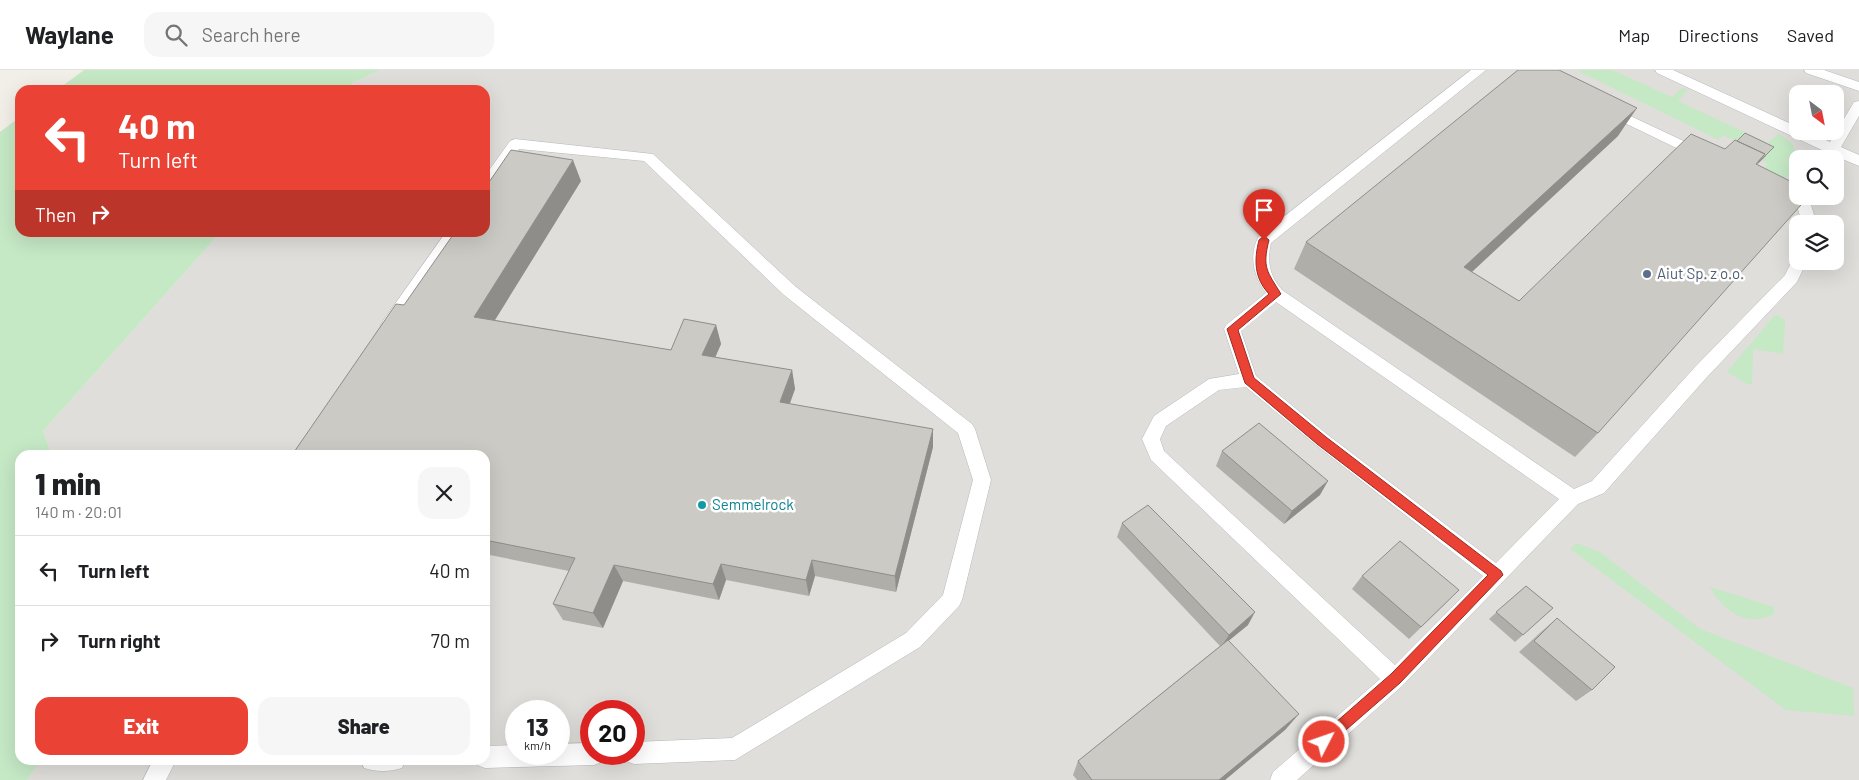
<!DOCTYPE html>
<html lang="en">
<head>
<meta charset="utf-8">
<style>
	body { margin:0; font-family:Barlow,sans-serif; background:#f6f6f6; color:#202124; height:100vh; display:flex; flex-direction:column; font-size:19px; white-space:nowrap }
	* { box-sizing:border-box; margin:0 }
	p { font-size:16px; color:#757577 }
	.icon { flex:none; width:28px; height:28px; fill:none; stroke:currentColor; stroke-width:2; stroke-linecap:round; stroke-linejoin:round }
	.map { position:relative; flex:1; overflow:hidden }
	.sheet { position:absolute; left:15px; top:380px; width:475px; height:315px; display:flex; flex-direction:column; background:#fff; border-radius:15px; box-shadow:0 5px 20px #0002 }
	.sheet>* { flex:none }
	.banner { position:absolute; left:15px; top:15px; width:475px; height:152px; border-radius:15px; box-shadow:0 5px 20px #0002; background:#ea4335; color:#fff; overflow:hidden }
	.needle { width:32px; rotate:148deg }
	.controls { position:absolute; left:1789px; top:15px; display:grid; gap:10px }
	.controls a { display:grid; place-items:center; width:55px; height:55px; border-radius:10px; background:#fff; box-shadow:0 5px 20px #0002; font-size:25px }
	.speed { position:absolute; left:505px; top:630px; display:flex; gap:10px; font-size:25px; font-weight:700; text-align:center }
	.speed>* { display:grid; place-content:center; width:65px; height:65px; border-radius:50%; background:#fff; box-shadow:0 5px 20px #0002; line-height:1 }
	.speed small { font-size:12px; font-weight:400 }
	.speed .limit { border:8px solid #d22; background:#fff; color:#111 }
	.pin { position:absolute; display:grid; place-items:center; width:42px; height:42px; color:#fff; margin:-51px -21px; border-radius:50% 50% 50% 0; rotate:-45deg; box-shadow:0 0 5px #0007 }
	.pin .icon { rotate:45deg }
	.me { position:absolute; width:55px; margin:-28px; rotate:49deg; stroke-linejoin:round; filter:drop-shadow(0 0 4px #0008) }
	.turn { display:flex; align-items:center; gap:18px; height:105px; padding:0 20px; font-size:22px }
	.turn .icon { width:65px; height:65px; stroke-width:2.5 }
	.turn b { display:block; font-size:35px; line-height:42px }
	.then { display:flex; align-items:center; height:48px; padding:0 20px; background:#0003; gap:10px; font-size:19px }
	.round { display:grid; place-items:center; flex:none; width:52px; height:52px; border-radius:15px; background:#f6f6f6 }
	.headline { display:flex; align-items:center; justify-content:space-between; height:85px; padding:0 20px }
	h1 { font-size:30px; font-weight:800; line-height:38px }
	.cta { display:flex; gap:10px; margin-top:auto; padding:10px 20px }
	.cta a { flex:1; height:58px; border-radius:15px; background:#ea4335; color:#fff; font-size:20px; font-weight:800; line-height:58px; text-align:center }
	.cta a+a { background:#f6f6f6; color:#202124 }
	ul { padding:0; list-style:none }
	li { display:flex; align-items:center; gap:15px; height:70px; padding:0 20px; border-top:1px solid #e0e0e0 }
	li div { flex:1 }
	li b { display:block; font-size:19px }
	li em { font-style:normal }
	header { display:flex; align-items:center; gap:30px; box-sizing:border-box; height:70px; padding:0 25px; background:#fff; border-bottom:1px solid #e0e0e0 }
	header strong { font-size:24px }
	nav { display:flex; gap:28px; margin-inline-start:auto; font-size:18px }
	.search { width:350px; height:45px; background:#f6f6f6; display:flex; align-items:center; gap:12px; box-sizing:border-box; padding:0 18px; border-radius:15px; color:#757577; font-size:19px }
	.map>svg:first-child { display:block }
	.industrial { fill:#e0deda; fill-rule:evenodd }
	.green { fill:#c5e8c5 }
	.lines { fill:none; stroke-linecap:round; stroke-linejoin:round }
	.service-casing { stroke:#b5b8bc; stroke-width:1 }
	.service { fill:#fff; fill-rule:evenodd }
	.wall { fill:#afaea9 }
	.shaded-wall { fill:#8f8d8a }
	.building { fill:#cccac5; stroke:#8f8d8a }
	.route { fill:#ea4335; stroke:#982c22 }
	.service-dot { fill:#5c6f8a; stroke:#fff; stroke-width:2 }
	.culture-dot { fill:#0f9aa8; stroke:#fff; stroke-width:2 }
	.labels { text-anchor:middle; stroke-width:5; stroke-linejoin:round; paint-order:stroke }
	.service-label { font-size:15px; fill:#4e5e75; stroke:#fff; text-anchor:start }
	.culture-label { font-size:15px; fill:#0d838f; stroke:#fff; text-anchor:start }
</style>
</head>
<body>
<header>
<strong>Waylane</strong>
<div class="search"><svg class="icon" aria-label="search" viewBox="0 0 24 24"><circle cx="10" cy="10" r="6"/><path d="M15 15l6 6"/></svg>Search here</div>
<nav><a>Map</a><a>Directions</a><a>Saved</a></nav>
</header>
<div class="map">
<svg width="1859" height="710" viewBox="0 0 1859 710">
	<rect width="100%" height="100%" fill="#f1efe8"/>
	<!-- industrial -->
	<path class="industrial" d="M381,0h1478v710h-1832l14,-20h444v-305h-433l-9,-24 177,-198 265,-1v-142h-138l7,-8zM1798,24h37v37h-37zM1798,89h37v37h-37zM1798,154h37v37h-37zM516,641h43v43h-43zM591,641h43v43h-43z"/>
	<!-- green -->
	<path class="green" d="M84,0h297l-27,12 -7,8h-290z
		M1576,0h36l60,27 10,-9 6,2 -10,11 90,42 10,-9c14,7 22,15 15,30l4,3v3c-11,12 -22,8 -38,3l9,-9 -6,-4 4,-5 -43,-20 -4,5z
		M20,47v115l200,1 -177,198 9,24h-32v305h21l-14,20h-27v-648z
		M1778,245l7,5 -2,34 -30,-5 -1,35 -3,1 -22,-13 47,-56z
		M1577,473l23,9 100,77 153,59 1,28 -68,-6 -216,-161z
		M1710,517l64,20v7c-26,14 -52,-3 -64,-27z"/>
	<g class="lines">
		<!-- service casing -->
		<g class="service-casing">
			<path id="service" d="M1471,0h15l-215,173c-4,18 -2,32 11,47l292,199 18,-8 103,-114 90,-92 9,-18 4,-1v5h9l-10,21 -90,95 -103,116 -26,11 -176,182 -105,94h-27l3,-8 107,-93 -229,-219 -9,-21 12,-23 55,-37 30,-5 -15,-45 2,-4 40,-32c-12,-16 -18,-38 -7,-57zM1276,232l283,197 -63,64 -168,-128 -72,-59 -15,-45zM1246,317l70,58 167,131 -88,89 -231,-214 -4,-12 6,-13 53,-36z
				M1655,0h18l125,57v4h9l23,11 24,-40 5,-1v15l-18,31 18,8v11l-24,-10 -1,3h-14l4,-8 -167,-78z
				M1804,0h20l35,12v9l-53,-18z
				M1609,36l96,45 2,3 -7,5 -5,-2 -91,-44 -2,-3z
				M515,69l138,15 143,133 176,137 3,5 16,51 -29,120 -3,6 -39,41 -185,113 -101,4 -8,-3 -2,-7h10v-12l98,-4 174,-105 37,-38 30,-115 -15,-47 -174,-138 -140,-134 -125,-12 -29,42 -5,1v-16l25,-35z
				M1801,126h14l-4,9 6,19h-15l-5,-19z
				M446,162h15l-66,97 -6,2 -6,-2 -2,-4 2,-4z
				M591,673v11h14l-3,8 -8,3 -109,3 -8,-3 -2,-5h10v-14l31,-1v9h43v-10z
				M153,690h23l-10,20h-23z
				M361,690h44l-3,8c-12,4 -26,4 -38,0z"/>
		</g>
		<!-- service -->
		<use href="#service" class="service"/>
	</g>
	<!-- wall -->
	<path class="wall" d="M1618,66l-146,136 47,29 218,-160 29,15 -9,9 -159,268 -23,24 -281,-188 12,-27z
		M581,111l-86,139 176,30 45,-25 5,19 -6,13 77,13 3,19 -5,15 143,43 -37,145 -81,-16 -6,20 -83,-16 -7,20 -96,-19 -20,47 -40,-8 -10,-16 16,-33 -84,-17v-99l-81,-150z
		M1222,381l98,44 -36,29 -68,-58z
		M1122,453l126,102 -20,16 58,88 -61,51h-148l-4,-5 5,-14 142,-115 -103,-109z
		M1362,506l85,26 -38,37 -57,-50z
		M1526,516l27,22 -38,34 -26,-23z
		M1557,548l35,72 -16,11 -57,-49 23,-21z"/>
	<!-- shaded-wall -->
	<path class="shaded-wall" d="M1637,38l-19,28 -170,158 16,-27z
		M573,90l8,21 -96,155 -11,-19z
		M716,255l5,19 -13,30 -6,-19z
		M792,300l3,19 -12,32 -3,-19z
		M933,359v18l-37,145 -1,-16z
		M1328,411l-8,14 -36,29 8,-13z
		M812,490l3,16 -6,20 -3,-16z
		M721,494l5,16 -7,20 -6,-16z
		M614,495l9,16 -20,47 -10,-15z
		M1255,542l-7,13 -27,22 8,-12z
		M1299,644l-13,15 -61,51h-6z"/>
	<!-- building -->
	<path class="building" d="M1518,0h41l78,38 -173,159 55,34 172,-167 34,15 10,-9 30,14 -9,10 42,21v11h11l-211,237 -292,-191z
		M1745,63l29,14 -15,15h-1l7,-8 -28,-13z
		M511,80l62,10 -99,157 197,33 13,-31 32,6 -14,30 90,15 -12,32 153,27 -38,147 -83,-16 -6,20 -85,-16 -8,20 -99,-19 -21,48 -40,-9 22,-46 -90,-18v-85h-193l104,-151 8,1 51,-73h30v-44z
		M1259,353l69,58 -36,30 -70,-60z
		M1148,435l107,107 -26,23 -107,-112z
		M1400,471l59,49 -38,37 -59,-51z
		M1526,516l27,22 -30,27 -27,-23z
		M1557,548l58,49 -23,23 -58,-49z
		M1228,570l71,74 -80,66h-127l-14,-19z"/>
	<!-- route -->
	<path class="route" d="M1264,166l5,4c-7,28 -2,31 12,54l-43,36 16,48 72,59 175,134 2,4 -103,108 -76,66 -5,-2 -2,-5 2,-5 72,-63 97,-99 -171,-131 -72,-61 -18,-54 42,-35c-15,-16 -15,-34 -10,-54z"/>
	<!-- markers -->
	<circle class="service-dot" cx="1647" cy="204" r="5"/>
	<circle class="culture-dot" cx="702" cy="435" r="5"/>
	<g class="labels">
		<!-- service labels -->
		<g class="service-label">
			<text x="1657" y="209">Aiut Sp. z o.o.</text>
		</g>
		<!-- culture labels -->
		<g class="culture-label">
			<text x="712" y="440">Semmelrock</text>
		</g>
	</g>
</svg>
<div class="controls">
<a><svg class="needle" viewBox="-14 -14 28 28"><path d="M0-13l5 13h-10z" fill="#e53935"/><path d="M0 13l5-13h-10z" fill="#757577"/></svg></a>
<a><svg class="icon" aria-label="search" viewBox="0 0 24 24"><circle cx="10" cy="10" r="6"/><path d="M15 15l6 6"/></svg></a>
<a><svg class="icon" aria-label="layers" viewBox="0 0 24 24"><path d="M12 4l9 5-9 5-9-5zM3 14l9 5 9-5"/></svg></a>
</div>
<div class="speed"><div>13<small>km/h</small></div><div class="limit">20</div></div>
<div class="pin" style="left:1264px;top:170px;background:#d93025"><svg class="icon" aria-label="arrive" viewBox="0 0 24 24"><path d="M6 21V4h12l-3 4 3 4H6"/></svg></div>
<svg class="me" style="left:1324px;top:672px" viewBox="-20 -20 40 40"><circle r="17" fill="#ea4335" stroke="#fff" stroke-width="3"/><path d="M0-11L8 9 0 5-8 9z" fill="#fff"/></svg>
<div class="banner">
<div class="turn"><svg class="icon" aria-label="left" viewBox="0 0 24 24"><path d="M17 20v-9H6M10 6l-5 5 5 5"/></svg><div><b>40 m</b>Turn left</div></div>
<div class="then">Then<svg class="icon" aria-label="right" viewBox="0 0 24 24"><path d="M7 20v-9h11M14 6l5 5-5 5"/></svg></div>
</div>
<section class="sheet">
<div class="headline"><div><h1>1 min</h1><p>140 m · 20:01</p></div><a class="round"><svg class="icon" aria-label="close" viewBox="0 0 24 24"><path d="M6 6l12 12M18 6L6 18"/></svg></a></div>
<ul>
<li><svg class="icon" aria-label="left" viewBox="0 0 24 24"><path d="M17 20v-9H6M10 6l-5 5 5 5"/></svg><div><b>Turn left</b></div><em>40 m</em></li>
<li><svg class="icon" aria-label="right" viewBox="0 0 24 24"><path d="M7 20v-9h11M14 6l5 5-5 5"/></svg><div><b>Turn right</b></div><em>70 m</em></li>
</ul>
<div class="cta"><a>Exit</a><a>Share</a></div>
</section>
</div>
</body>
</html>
